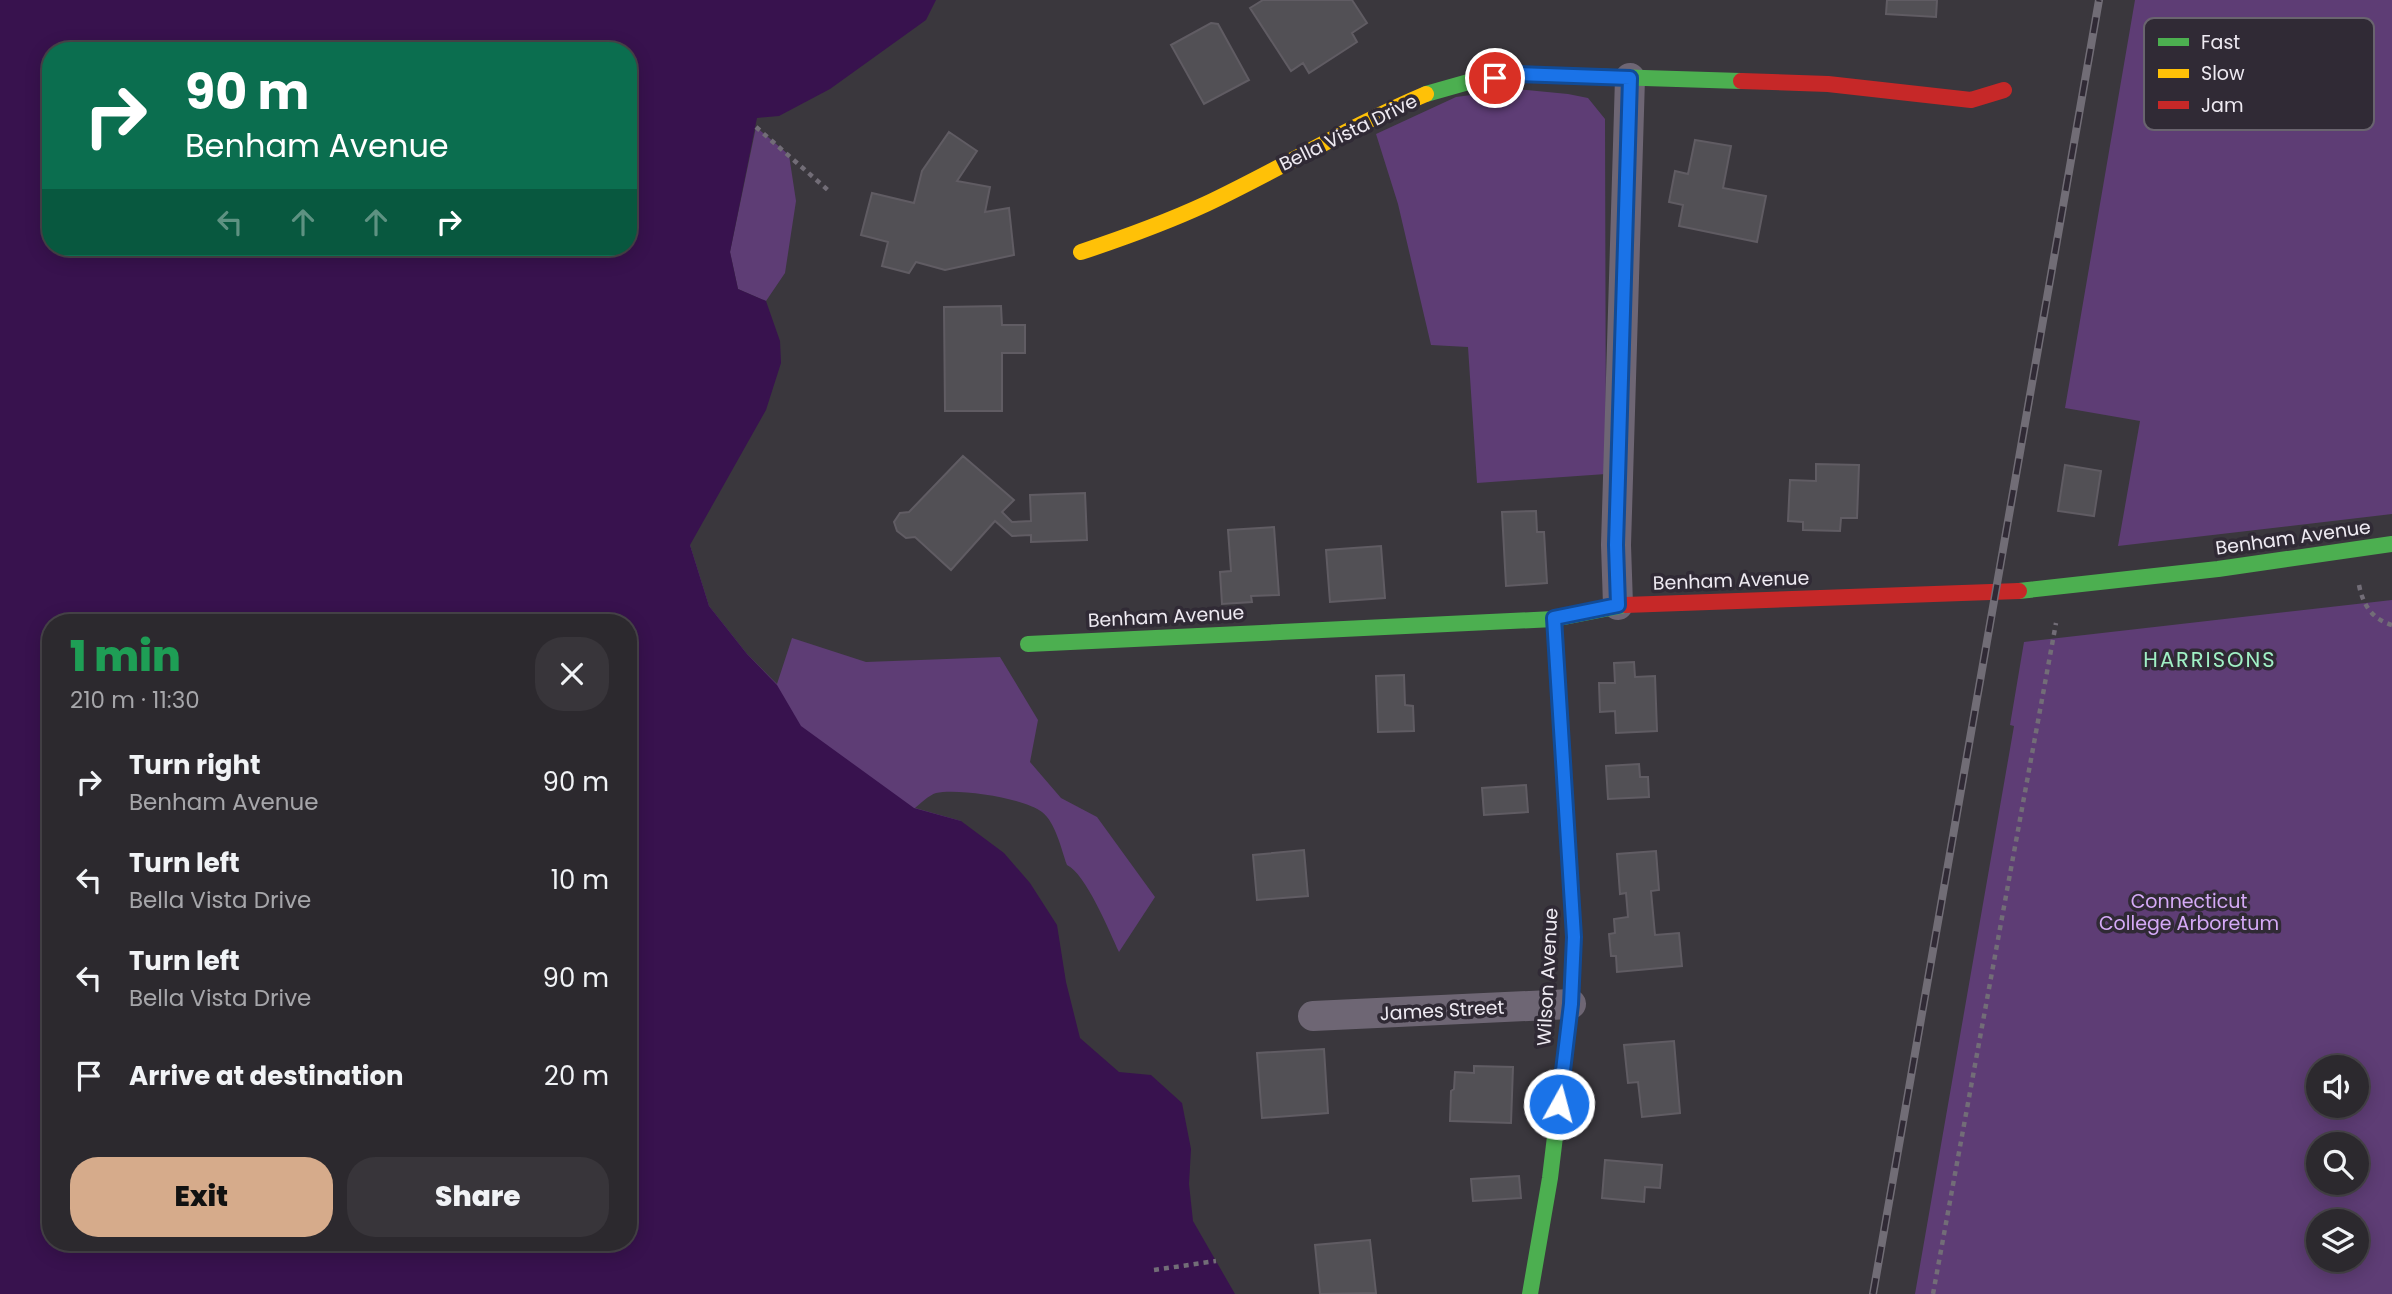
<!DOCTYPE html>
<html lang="en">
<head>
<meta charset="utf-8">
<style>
	body { margin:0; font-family:Poppins,sans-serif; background:#38353a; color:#f1f3f6; height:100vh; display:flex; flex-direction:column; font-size:26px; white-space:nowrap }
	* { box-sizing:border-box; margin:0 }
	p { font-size:23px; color:#a6a6aa }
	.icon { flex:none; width:38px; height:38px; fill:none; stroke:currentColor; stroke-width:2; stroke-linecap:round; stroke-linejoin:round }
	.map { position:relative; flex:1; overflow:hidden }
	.side { position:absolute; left:42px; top:614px; width:595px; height:637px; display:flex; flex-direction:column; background:#2c292e; border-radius:28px; box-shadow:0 4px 18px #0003,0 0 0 2px #48454a }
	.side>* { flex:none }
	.guide { position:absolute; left:42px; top:42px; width:595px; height:214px; border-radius:28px; box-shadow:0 4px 18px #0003,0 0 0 2px #48454a; background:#0b6e4f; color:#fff; overflow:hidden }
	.controls { position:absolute; left:2306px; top:1055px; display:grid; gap:14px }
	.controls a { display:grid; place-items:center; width:63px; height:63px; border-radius:50%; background:#2c292e; box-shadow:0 4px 18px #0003,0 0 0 2px #48454a; font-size:35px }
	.pin { position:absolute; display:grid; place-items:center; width:60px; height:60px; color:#fff; margin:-30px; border:4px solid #fff; border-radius:50%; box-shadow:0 2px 7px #0007 }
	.me { position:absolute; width:77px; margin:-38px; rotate:7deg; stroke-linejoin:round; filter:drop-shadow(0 0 5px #0008) }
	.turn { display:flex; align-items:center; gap:24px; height:147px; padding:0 28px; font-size:32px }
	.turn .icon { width:91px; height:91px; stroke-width:2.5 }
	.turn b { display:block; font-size:49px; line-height:60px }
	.lanes { display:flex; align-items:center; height:66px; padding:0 28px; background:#0003; justify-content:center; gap:35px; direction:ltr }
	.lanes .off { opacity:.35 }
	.round { display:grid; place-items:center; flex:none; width:74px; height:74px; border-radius:28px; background:#38353a }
	.head { display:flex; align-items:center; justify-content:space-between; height:119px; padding:0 28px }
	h1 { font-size:42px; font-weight:800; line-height:52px; color:#1e9e55 }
	.button { display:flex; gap:14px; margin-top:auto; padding:14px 28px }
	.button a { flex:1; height:80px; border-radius:28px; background:#d6ab8b; color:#111; font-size:28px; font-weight:800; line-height:80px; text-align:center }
	.button a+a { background:#38353a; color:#f1f3f6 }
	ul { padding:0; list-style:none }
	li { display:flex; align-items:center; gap:21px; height:98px; padding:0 28px }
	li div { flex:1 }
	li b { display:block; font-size:26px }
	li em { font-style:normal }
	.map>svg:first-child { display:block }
	.green { fill:#5e3d75; fill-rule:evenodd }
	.water { fill:#38124e; fill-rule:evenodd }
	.building { fill:#525055; stroke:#605c63; stroke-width:2 }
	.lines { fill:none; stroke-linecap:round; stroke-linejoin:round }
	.path { stroke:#726d77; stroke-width:4.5; stroke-dasharray:5 5; stroke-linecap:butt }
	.street { stroke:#6e6674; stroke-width:30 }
	.fast { stroke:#4caf50; stroke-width:16 }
	.slow { stroke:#ffc107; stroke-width:16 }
	.jam { stroke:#c62828; stroke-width:16 }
	.rail-casing { stroke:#716d76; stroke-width:8 }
	.rail { stroke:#302a35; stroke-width:5; stroke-dasharray:16; stroke-linecap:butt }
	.route-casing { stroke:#114b97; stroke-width:18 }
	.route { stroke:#1a73e8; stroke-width:12 }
	.labels { text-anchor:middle; stroke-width:7; stroke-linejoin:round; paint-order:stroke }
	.street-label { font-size:19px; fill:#eeeaf2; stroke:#302a35 }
	.park-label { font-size:19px; fill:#d5aaf7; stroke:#302a35 }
	.neighbourhood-label { font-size:21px; letter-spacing:2px; fill:#a0f1c5; stroke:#302a35 }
	.key { fill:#302a35; stroke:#69646e; stroke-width:2 }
	.key-label { font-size:19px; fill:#eeeaf2 }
</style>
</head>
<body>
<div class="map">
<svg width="2392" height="1294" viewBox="0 0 2392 1294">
	<rect width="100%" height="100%" fill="#3a373d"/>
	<!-- green -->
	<path class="green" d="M2135,0h257v514l-274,32 22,-125 -75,-13z
		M1516,89l52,5 20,4 17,21 1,355 -129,9 -9,-136 -37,-2 -33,-141 -22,-70 80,-37z
		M756,127l33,28 7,46 -11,72 -19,28 -28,-12 -8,-37z
		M690,545l19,61 38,48 30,30 15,-46 74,24 134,-5 38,63 -8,42 31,36 36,19 58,80 -36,55c-10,-21 -33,-78 -52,-87 -6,-16 -11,-42 -25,-53 -18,-14 -84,-24 -106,-19 -7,2 -16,11 -21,15l46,13 -21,18 -312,-178z
		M2392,600v694h-477l99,-568 -4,-1 14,-83zM2319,1068h38v38h-38zM2357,1144v39h-38v-39zM2319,1222h38v38h-38z"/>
	<!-- water -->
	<path class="water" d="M0,0h936l-10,20 -96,69 -51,27 -22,2 -27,134 8,37 28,12 14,40 1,22 -15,47 -76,135 19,61 38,48 30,31 24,41 113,82 47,13 43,32 26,30 27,42 9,57 14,56 39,34 32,3 31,28 9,46 -2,35 4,37 42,73h-1235zM51,51h577v196h-577zM51,623h577v619h-577z"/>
	<!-- building -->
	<path class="building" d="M1263,0h89l15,23 -15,10 5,9 -48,31 -6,-10 -12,8 -41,-63z
		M1887,0h50l-1,17 -50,-3z
		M1211,23l7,1 31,56 -45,24 -33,-59z
		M949,132l28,19 -20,30 33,6 -5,25 24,-4 5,47 -69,15 -29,-8 -7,11 -27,-7 6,-24 -27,-7 11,-42 42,10 8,-32z
		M1695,140l36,6 -8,42 43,8 -9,46 -78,-16 4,-21 -14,-3 6,-31 13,3z
		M1001,306l1,19h23v28h-23v58h-57l-1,-104z
		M963,456l51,44 -12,12 10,10 19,-1 -1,-26 55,-2 2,47 -56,2v-7l-19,1 -17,-15 -44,49 -36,-33 -9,1 -9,-7 -3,-9 6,-9 9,-1z
		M1816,464l43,1 -2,53h-16l-1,13 -37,-1v-8l-15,-1 2,-41 26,1z
		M2065,465l36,6 -7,45 -36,-5z
		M1536,511l1,21h7l3,51 -41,3 -4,-74z
		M1274,527l5,68 -28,1 1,6 -30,2 -2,-32 11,-1 -3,-41z
		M1381,546l4,52 -55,4 -4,-52z
		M1634,662l1,15 20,-1 2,55 -41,2 -1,-22 -15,1 -1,-29h16l-1,-20z
		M1404,675l1,30 8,1 1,25 -36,1 -2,-56z
		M1639,764l1,13h8l1,20 -41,2 -2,-33z
		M1526,785l2,27 -44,3 -2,-27z
		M1304,850l4,46 -51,4 -4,-45z
		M1656,851l3,39 -8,1 4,44 24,-2 3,33 -65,6 -1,-16h-5l-2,-22 6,-1 -1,-14 14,-2 -2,-24 -6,1 -3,-40z
		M1674,1041l6,72 -38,4 -4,-35 -10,1 -4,-38z
		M1324,1049l4,64 -66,5 -5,-65z
		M1474,1066l39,1 -2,56 -61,-2 1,-30 3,-2 1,-17 19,1z
		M1605,1160l57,5 -2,23 -15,-1 -1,15 -42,-4z
		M1519,1176l2,22 -48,3 -2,-22z
		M1370,1240l6,53 -56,1 -5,-49z"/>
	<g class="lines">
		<!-- path -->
		<path class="path" d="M756,127l73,64
			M2359,585c4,20 13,34 33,40
			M1154,1270l62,-9
			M1933,1294l123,-671"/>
		<!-- street -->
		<path class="street" d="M1618,605l-2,-60 14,-467
			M1313,1016l258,-12"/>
		<!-- fast -->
		<path class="fast" d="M1426,94l46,-13 46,-7 223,7
			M2019,591l199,-22 174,-25
			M1028,644l526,-25 71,-14
			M1530,1294l20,-116 21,-174 3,-67 -7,-112"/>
		<!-- slow -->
		<path class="slow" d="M1081,252c42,-14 84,-29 125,-48 74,-35 144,-78 220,-110
			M1554,619l13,206"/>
		<!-- jam -->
		<path class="jam" d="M1741,81l87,3 143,16 33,-10
			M1625,605l394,-14"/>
		<!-- rail casing -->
		<g class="rail-casing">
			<path id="rail" d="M1873,1294l226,-1294"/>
		</g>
		<!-- rail -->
		<use href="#rail" class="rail"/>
	</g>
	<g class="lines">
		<!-- route casing -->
		<g class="route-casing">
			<path id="route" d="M1495,78l23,-4 112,4 -14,467 2,60 -64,13 20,319 -3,67 -12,100"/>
		</g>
		<!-- route -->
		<use href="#route" class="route"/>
	</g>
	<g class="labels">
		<!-- street labels -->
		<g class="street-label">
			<text transform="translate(1348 132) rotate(-26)" y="7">Bella Vista Drive</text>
			<text transform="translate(2293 537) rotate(-8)" y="7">Benham Avenue</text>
			<text transform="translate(1731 580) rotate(-2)" y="7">Benham Avenue</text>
			<text transform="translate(1166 616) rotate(-3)" y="7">Benham Avenue</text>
			<text transform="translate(1547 977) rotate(-87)" y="7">Wilson Avenue</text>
			<text transform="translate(1442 1010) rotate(-3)" y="7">James Street</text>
		</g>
		<!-- park labels -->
		<g class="park-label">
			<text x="2189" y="908">Connecticut<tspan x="2189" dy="22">College Arboretum</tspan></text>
		</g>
		<!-- neighbourhood labels -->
		<g class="neighbourhood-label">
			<text x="2210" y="667">HARRISONS</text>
		</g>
	</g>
	<!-- legend -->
	<rect x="2144" y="18" width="230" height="112" rx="10" class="key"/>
	<rect x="2158" y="38" width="31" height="8" fill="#4caf50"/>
	<rect x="2158" y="69" width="31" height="9" fill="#ffc107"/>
	<rect x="2158" y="101" width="31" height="8" fill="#c62828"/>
	<g class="key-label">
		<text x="2201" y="49">Fast</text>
		<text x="2201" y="80">Slow</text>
		<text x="2201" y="112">Jam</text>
	</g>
</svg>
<div class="controls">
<a><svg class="icon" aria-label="sound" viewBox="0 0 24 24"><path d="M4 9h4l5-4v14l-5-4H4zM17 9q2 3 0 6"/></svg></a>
<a><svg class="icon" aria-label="search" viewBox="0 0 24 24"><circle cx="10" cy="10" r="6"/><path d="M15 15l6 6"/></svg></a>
<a><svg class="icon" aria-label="layers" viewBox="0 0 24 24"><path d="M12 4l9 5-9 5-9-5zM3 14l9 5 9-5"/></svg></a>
</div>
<div class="pin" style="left:1495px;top:78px;background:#d93025"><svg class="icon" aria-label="arrive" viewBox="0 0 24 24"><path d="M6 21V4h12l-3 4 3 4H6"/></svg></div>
<svg class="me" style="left:1559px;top:1104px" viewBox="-20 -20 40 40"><circle r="17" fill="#1a73e8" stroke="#fff" stroke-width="3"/><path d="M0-11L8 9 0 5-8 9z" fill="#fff"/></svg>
<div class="guide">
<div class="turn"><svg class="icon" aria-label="right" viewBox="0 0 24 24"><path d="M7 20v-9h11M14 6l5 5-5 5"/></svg><div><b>90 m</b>Benham Avenue</div></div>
<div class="lanes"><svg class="icon off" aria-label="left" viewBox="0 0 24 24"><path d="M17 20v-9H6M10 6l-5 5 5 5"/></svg><svg class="icon off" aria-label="ahead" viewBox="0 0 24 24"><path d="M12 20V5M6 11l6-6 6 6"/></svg><svg class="icon off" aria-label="ahead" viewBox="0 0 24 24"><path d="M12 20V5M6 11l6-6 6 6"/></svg><svg class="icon" aria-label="right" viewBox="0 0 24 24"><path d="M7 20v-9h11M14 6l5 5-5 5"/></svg></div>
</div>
<section class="side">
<div class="head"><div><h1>1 min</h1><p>210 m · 11:30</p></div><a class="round"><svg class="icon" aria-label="close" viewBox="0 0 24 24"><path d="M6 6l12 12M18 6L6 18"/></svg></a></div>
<ul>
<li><svg class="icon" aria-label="right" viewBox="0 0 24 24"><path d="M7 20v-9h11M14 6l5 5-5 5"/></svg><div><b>Turn right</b><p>Benham Avenue</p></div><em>90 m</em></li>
<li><svg class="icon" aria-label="left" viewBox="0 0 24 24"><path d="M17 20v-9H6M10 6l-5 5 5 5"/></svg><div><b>Turn left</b><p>Bella Vista Drive</p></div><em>10 m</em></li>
<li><svg class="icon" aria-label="left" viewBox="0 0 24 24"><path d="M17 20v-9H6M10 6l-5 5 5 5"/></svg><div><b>Turn left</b><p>Bella Vista Drive</p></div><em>90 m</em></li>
<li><svg class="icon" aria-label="arrive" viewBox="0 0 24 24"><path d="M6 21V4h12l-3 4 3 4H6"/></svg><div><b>Arrive at destination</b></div><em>20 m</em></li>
</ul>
<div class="button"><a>Exit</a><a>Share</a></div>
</section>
</div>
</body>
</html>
